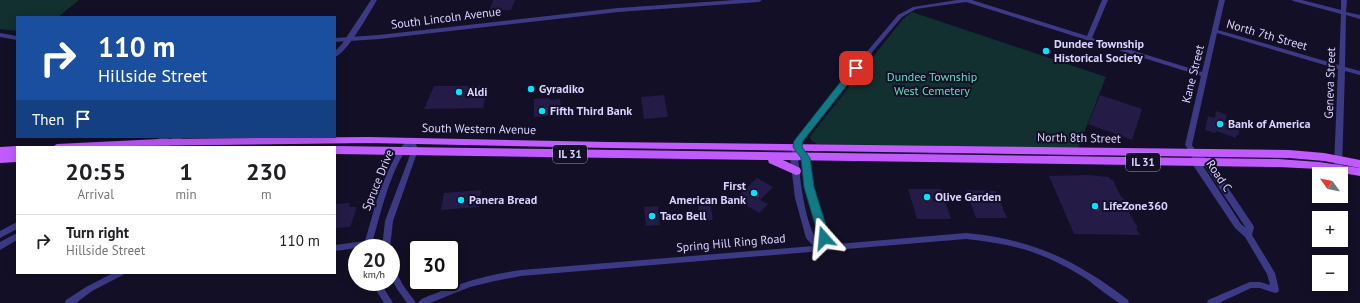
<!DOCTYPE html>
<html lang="en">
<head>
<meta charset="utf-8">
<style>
	body { margin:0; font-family:"PT Sans",sans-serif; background:#f6f6f6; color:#202124; height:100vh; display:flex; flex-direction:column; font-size:15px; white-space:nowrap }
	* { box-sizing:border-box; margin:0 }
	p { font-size:13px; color:#757577 }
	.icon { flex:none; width:22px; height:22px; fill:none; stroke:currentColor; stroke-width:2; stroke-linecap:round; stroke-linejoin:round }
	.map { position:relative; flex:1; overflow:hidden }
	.sheet { position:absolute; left:16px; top:146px; width:320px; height:128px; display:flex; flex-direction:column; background:#fff; border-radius:0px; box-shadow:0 2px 10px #0003 }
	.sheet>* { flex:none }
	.hud { position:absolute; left:16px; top:16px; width:320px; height:122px; border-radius:0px; box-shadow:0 2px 10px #0003; background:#1a4fa0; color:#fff; overflow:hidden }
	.needle { width:26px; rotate:303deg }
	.buttons { position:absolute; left:1312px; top:167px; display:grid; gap:8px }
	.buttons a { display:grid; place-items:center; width:36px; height:36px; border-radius:0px; background:#fff; box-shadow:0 2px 10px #0003; font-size:20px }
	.speed { position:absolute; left:348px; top:239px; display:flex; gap:8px; font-size:20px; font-weight:700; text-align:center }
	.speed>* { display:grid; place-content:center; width:52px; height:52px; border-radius:50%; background:#fff; box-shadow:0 2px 10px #0003; line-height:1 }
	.speed small { font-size:10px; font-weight:400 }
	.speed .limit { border:2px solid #111; border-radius:6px; background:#fff; color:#111 }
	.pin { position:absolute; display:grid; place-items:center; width:34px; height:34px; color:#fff; margin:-17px; border-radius:8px; box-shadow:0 2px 6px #0006 }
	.me { position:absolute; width:44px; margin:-22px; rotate:342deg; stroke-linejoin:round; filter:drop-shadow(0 0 3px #0008) }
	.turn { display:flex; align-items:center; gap:14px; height:84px; padding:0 16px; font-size:18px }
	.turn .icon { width:52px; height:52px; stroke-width:2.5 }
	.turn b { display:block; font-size:28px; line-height:34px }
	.then { display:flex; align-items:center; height:38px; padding:0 16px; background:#0003; gap:8px; font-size:15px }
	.eta { display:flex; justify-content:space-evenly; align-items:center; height:68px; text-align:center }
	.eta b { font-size:24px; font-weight:800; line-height:28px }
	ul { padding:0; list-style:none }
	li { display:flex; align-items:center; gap:12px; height:52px; padding:0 16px; border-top:1px solid #e0e0e0 }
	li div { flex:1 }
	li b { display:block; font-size:15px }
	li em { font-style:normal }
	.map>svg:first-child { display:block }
	.green { fill:#12302f }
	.building { fill:#241b47 }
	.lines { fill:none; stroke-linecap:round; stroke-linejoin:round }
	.minor { fill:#3d3a85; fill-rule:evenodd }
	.tertiary { fill:#3d3a85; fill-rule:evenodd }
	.primary { fill:#c25bff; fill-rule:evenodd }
	.route { fill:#127987; stroke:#0c4f58 }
	.poi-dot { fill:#00e5ff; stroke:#130f26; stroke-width:1.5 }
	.labels { text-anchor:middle; stroke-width:4; stroke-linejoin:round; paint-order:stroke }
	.shield { fill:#130f26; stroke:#9e99be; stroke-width:1 }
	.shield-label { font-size:11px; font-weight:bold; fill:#d9d4ff }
	.street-label { font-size:12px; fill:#d9d4ff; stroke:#130f26 }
	.poi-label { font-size:12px; font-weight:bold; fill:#d9d4ff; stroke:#130f26; text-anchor:start }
	.park-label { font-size:12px; fill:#5fe0c0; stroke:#130f26 }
</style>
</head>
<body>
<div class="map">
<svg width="1360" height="303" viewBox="0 0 1360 303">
	<rect width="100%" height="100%" fill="#130f26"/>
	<!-- green -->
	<path class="green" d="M0,0h79l-21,17h-41v14l-17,-2z
		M912,12l194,65 -28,71 -261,-4 -5,-3 -2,-4 2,-3 91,-115z"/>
	<!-- building -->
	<path class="building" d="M493,0h22l-4,10 -22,1z
		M434,86h54l-5,22 -59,1z
		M664,95l4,22 -24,2 -3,-22z
		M1100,95l42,14 -10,31 -44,-16z
		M550,98v2l10,-1 1,7 -11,1v9l-16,1v-18z
		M1216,111l11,4 -2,7 15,4 -2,10 -2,-1v3l-20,-7 -1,2 -10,-3 3,-14 7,2z
		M1087,175l22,2 2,3h2l7,15 9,9v8l9,16h-2l4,7 -66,-1 -25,-58z
		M757,178l16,9 -13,13 8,4 -9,9 -24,-14z
		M908,189h33l10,30h-34z
		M481,190l-2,17 -38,3 3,-17z
		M966,190l30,1 11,27h-31z
		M709,197l4,23 -13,1 -3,-23z
		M350,203l-1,4h8l-7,20 -15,1v-24z
		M658,206l2,19 -14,1 -2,-19z"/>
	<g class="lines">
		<!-- minor -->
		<path class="minor" d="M735,0h27l-3,2 -141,10 -239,27 -44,3v-4l44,-3 239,-27z
			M957,0h15l115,36 15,-36h6l-16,38 110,34 17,-72h6l-7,30 121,35 2,-51 -48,-13 -1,-1h10l39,10v-10h6l-1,12 14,3v4l-14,-4 -1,52 15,4v4l-15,-4 -3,96 -4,3 -4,-3 4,-98 -121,-36 -25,112 3,5 15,11 43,64 1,2 -2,8 23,38 4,17 -1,2 -3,1 -15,-5h-9l-32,15h-12l1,-3 42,-18h10l10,3 -3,-11 -22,-37 -10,-9 -42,-63 -2,-7 2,-2 -8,-11 16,-69 -235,-74 -50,7 -14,8 -28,33 -61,78 -10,10 -2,8 9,12 3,29 16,51 -3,7 140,-12c66,6 110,27 162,67l1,3c-3,0 -6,0 -9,0 -4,-1 -27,-19 -32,-23 -12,-8 -25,-15 -38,-21 -27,-12 -55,-17 -84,-20l-445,37 -26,5 -25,6 -40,16h-12c3,-5 10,-7 16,-9 28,-12 57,-20 87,-24l292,-24 -7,-8 -11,-40 -5,-41 7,-20 12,-13 61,-76 28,-33 15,-8zM799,153l4,5 2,29 16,51 -2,4c-14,-14 -19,-64 -21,-85zM1199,160l5,5 42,63 -5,-4z
			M0,33l17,3v4l-17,-3z
			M410,138h4l4,12 -25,71 -3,27h-8l3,-27 27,-71 -2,-4c-18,17 -31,73 -38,98v4h-15l-22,3v-6l30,-4 13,-45 9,-23 12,-24z
			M391,267l3,1 9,17 13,18h-9l-10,-14 -6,-11z
			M113,273h11l-1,2 -31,16 -16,12h-11l1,-3 20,-13z
			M371,282h9l13,21h-9z"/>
		<!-- tertiary -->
		<path class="tertiary" d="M371,0h6c-8,13 -29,52 -42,57v-6l7,-7z
			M161,137h10l-16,10h-10l1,-2z
			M174,137h10l-16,10h-10l1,-2z
			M17,222v7l-17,9v-7z
			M17,233v7l-17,10v-8z"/>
		<!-- primary -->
		<path class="primary" d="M369,137l239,5 681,8 35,3 36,7v8l-36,-7 -35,-3 -681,-10 -239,-5 -317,4 5,-3 102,-5z
			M17,146l2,1h-2v7l-17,1v-8z
			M335,146l943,13 41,3 41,6v8l-41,-7 -41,-2 -495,-7 17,8 1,3 -1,3 -4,1 -27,-12 -1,-3 -433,-6v-7h-2z
			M17,154v8l-17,1v-8z"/>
	</g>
	<!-- route -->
	<path class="route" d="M856,65l4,3 -1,2 -56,71 -1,6 8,11 4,29 16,51 -2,3h-7l-2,-3 -15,-51 -3,-29 -8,-11 1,-6 59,-75z"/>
	<!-- markers -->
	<g class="poi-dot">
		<circle cx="1046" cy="51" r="4"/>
		<circle cx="531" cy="89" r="4"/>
		<circle cx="459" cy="92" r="4"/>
		<circle cx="542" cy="111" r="4"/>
		<circle cx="1220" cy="124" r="4"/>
		<circle cx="754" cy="193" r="4"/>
		<circle cx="927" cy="197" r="4"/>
		<circle cx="461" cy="200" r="4"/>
		<circle cx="1095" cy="206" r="4"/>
		<circle cx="652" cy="216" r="4"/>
	</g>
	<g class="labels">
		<!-- shield labels -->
		<g class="shield">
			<rect x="553" y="145" width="34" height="18" rx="3"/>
			<rect x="1126" y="153" width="34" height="18" rx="3"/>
		</g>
		<g class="shield-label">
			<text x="570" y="158">IL 31</text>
			<text x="1143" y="166">IL 31</text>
		</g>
		<!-- street labels -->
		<g class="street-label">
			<text transform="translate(446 18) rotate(-7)" y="4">South Lincoln Avenue</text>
			<text transform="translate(1267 35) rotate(16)" y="4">North 7th Street</text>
			<text transform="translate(1193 74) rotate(-76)" y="4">Kane Street</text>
			<text transform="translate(1330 83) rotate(-88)" y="4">Geneva Street</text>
			<text transform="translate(479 129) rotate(1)" y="4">South Western Avenue</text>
			<text transform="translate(1079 138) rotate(1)" y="4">North 8th Street</text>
			<text transform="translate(1219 176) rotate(56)" y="4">Road C</text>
			<text transform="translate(378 180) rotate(-68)" y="4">Spruce Drive</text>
			<text transform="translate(731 243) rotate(-5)" y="4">Spring Hill Ring Road</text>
		</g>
		<!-- poi labels -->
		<g class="poi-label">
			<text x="1054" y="48">Dundee Township<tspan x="1054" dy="14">Historical Society</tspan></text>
			<text x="539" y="93">Gyradiko</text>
			<text x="467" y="96">Aldi</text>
			<text x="550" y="115">Fifth Third Bank</text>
			<text x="1228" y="128">Bank of America</text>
			<text x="746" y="190" text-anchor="end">First<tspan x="746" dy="14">American Bank</tspan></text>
			<text x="935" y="201">Olive Garden</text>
			<text x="469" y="204">Panera Bread</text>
			<text x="1103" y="210">LifeZone360</text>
			<text x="660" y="220">Taco Bell</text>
		</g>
		<!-- park labels -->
		<g class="park-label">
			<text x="932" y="81">Dundee Township<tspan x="932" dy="14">West Cemetery</tspan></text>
		</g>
	</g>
</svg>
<div class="buttons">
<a><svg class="needle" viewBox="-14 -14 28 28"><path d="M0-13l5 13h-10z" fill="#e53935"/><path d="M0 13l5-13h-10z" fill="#757577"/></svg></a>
<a>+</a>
<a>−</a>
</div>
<div class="speed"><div>20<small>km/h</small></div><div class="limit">30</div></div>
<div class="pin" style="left:856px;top:68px;background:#d93025"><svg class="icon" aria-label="arrive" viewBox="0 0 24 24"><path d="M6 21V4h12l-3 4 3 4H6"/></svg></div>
<svg class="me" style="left:824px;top:238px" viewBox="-20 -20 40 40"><path d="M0-17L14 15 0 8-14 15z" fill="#127987" stroke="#fff" stroke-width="4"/></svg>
<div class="hud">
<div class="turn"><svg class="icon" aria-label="right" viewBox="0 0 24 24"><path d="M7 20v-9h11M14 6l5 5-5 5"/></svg><div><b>110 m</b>Hillside Street</div></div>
<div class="then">Then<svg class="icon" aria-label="arrive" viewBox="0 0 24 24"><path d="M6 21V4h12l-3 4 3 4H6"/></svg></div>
</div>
<section class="sheet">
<div class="eta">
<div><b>20:55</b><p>Arrival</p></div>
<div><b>1</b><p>min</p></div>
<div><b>230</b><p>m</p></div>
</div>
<ul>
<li><svg class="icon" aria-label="right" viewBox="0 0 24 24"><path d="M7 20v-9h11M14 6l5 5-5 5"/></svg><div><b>Turn right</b><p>Hillside Street</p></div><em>110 m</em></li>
</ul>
</section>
</div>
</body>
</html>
